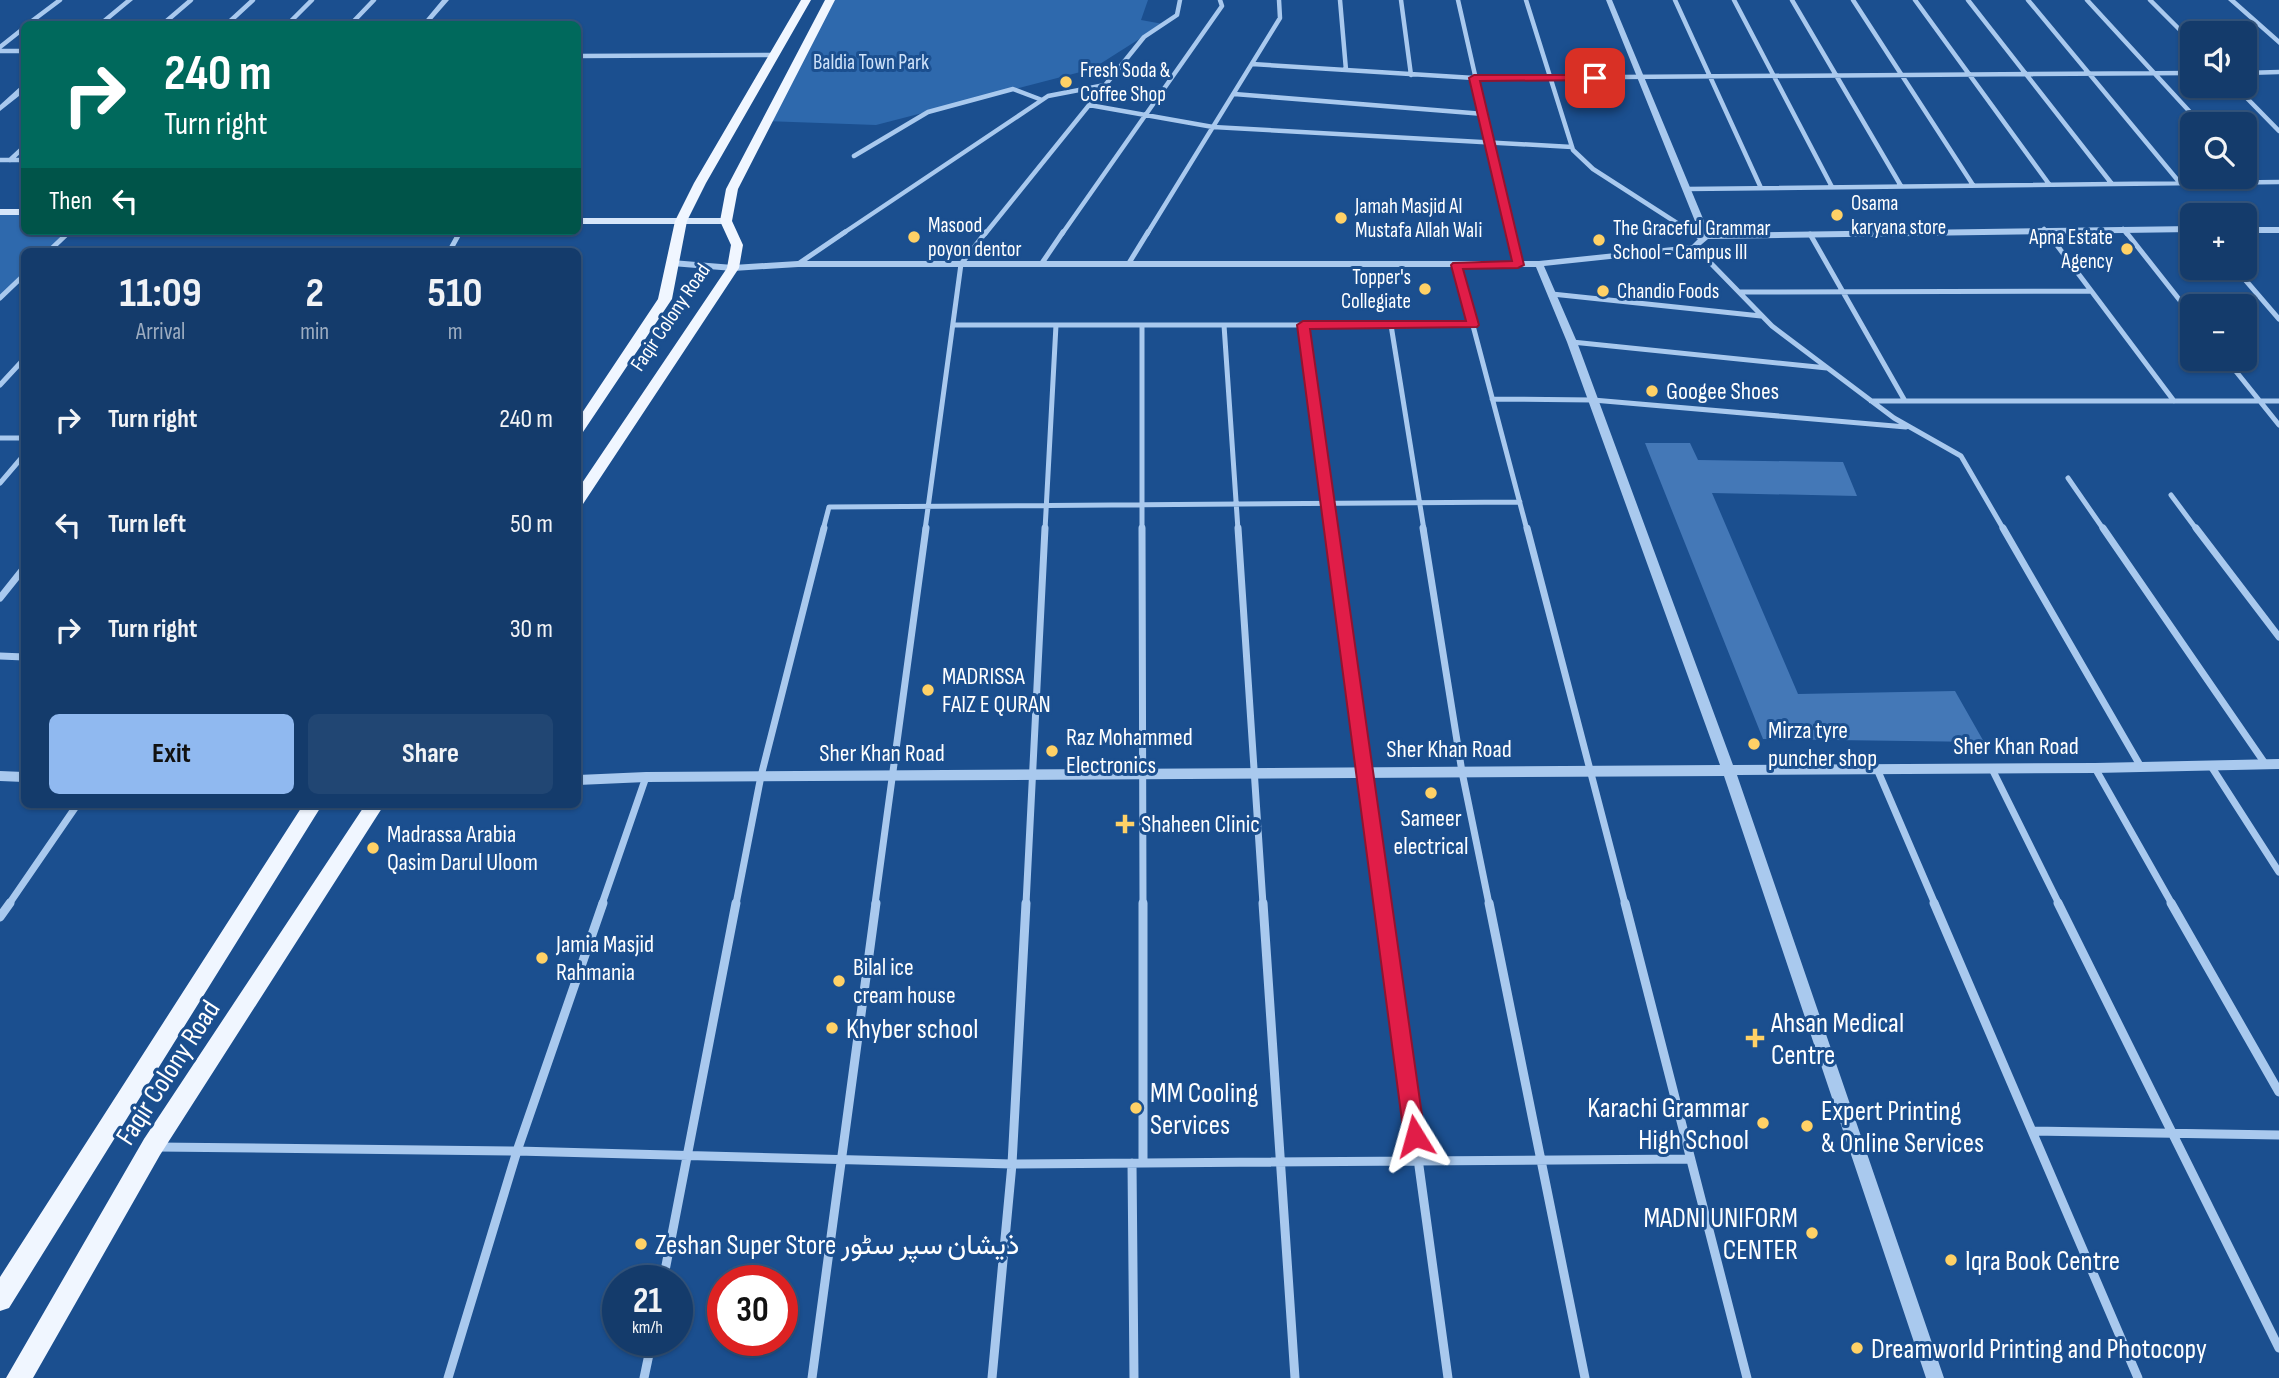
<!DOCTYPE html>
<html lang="en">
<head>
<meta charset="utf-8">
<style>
	body { margin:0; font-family:"Sofia Sans Condensed",Vazirmatn,sans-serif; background:#214673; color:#f1f3f6; height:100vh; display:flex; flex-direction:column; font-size:26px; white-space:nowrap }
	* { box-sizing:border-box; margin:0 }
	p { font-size:23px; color:#9dadc1 }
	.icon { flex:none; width:38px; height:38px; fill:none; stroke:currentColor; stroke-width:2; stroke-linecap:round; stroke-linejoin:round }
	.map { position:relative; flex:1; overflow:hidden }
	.sheet { position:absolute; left:21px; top:248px; width:560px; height:560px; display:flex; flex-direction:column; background:#143b6b; border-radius:10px; box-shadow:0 2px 5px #0004,0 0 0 2px #33557e }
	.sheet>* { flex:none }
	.banner { position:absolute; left:21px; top:21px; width:560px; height:214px; border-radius:10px; box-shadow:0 2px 5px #0004,0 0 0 2px #33557e; background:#00695c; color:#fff; overflow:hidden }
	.controls { position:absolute; left:2180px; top:21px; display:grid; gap:14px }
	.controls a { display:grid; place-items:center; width:77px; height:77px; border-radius:10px; background:#143b6b; box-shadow:0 2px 5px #0004,0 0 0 2px #33557e; font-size:35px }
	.speed { position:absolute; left:602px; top:1265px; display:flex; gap:14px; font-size:35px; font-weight:700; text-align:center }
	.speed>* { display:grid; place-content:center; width:91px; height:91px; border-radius:50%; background:#143b6b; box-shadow:0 2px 5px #0004,0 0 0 2px #33557e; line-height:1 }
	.speed small { font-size:18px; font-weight:400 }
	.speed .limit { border:10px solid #d22; background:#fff; color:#111 }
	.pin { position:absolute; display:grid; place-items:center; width:60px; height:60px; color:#fff; margin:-30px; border-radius:14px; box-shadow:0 4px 10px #0006 }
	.me { position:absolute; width:77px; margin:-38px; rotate:352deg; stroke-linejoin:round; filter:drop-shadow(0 0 5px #0008) }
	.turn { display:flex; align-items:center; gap:24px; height:147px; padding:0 28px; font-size:32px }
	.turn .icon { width:91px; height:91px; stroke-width:2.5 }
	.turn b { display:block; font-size:49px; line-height:60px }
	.then { display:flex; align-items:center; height:66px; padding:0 28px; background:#0003; gap:14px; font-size:26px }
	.eta { display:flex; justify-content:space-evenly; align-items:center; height:119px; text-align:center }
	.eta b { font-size:42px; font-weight:700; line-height:49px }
	.cta { display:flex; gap:14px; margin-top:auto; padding:14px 28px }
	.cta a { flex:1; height:80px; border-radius:10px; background:#90b9f0; color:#111; font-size:28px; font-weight:700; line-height:80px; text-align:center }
	.cta a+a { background:#214673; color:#f1f3f6 }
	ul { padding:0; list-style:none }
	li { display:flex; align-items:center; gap:21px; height:105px; padding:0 28px }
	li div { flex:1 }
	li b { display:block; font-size:26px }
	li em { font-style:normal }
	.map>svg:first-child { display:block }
	.green { fill:#2e69ad }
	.building { fill:#4478b7 }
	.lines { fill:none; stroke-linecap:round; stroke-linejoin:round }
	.minor-far3 { stroke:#a9c9ee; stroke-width:4.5 }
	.minor-far2 { stroke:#a9c9ee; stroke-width:5 }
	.minor-far1 { stroke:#a9c9ee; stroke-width:7 }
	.minor { stroke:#a9c9ee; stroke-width:9 }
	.tertiary { fill:#a9c9ee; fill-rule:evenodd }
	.secondary { fill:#d6e6fa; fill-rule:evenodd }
	.primary { fill:#f0f6ff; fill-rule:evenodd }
	.route { fill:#e11d48; stroke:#92132f; stroke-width:2 }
	.poi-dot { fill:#ffd166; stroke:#1b4f8f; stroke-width:2.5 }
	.labels { text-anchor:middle; stroke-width:6; stroke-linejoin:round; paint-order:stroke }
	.far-park-label { font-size:21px; fill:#cfe3fa; stroke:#1b4f8f }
	.far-poi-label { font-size:21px; fill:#fff; stroke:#1b4f8f; text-anchor:start }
	.far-street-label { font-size:21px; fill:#fff; stroke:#1b4f8f }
	.poi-label { font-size:24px; fill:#fff; stroke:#1b4f8f; text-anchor:start }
	.street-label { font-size:24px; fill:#fff; stroke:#1b4f8f }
	.near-poi-label { font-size:28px; fill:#fff; stroke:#1b4f8f; text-anchor:start }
	.near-street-label { font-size:28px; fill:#fff; stroke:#1b4f8f }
</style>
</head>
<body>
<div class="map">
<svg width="2279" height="1378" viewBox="0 0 2279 1378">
	<rect width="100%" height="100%" fill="#1b4f8f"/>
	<!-- green -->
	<path class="green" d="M830,0h318l-7,20 22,4 -71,45 -216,56 -111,-4z
		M0,212h24v19h46l-22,21h-24v23l-24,23z"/>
	<!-- building -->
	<path class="building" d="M1645,443h45l8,17 145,2 14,34 -145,-3 86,201 157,-3 29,51 -221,-3z"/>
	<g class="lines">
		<!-- minor-far3 -->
		<path class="minor-far3" d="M1340,0l6,70
			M1401,0l10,75
			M1458,0l53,234
			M1526,0l47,150 20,19 101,65
			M1675,0l86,188
			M1734,0l98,187
			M1792,0l109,186
			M1853,0l120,185
			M1915,0l134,184
			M1968,0l144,184
			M2028,0l152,183
			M2087,0l114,124
			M2150,0l43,43
			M28,24l32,-24
			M163,24l28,-24
			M227,24l26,-24
			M288,24l24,-24
			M351,24l23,-24
			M0,47l24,-19
			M0,51h24
			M578,56l195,-1
			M1252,64l222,14 719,-5
			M2245,73l34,-1
			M2235,86l44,45
			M1234,94l250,20
			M1089,105l124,22 359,20
			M854,156l74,-44 85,-23 29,11
			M0,160h24
			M10,160l14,-13
			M1687,189l592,-7
			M2044,229l4,5
			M2123,229l4,5
			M67,234l3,-3
			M459,234l2,-3
			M842,234l206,-138 57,-11
			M985,234l159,-197 33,-22 3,-15
			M1062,234l160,-228 -2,-6
			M1147,234l133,-216 -1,-18"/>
		<!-- minor-far2 -->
		<path class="minor-far2" d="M1511,232l7,33
			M1692,232l10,7
			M2047,232l127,169
			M2126,232l67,85
			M1810,234l95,167
			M1695,247l77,79 122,92 67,38 43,74
			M48,252l21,-20
			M449,252l11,-20
			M1042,263l21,-31
			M1129,263l19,-31
			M798,264l47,-32
			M1457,265l70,265
			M2235,268l44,51
			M1739,292l352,-1
			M1552,294l209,22
			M0,298l24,-23
			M953,325h520
			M1142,325v205
			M1224,325l14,205
			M1303,325l28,205
			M1391,325l33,205
			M1572,342l255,26
			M2226,359l53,66
			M0,385l24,-26
			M1492,399l101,1 313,27
			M1871,401h408
			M0,438h24
			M2068,478l36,52
			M0,483l24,-28
			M2171,495l26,35
			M823,530l6,-23 691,-5
			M925,530l36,-266 25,-32
			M1045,530l11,-205"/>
		<!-- minor-far1 -->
		<path class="minor-far1" d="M1142,528l1,376
			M1238,528l25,376
			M1331,528l52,376
			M1423,528l39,244 27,132
			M1527,528l98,376
			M2003,528l138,239
			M2103,528l163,237
			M2196,528l83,109
			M0,598l24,-30
			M0,656l24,1
			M2211,766l68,106
			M2095,768l77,136
			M1877,769l58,135
			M1992,769l67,135
			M9,904l68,-99
			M602,904l44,-127
			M736,904l25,-128 63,-248
			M875,904l51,-376
			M1026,904l19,-376"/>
		<!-- minor -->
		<path class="minor" d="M1143,903v260
			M1263,903l32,475
			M1383,903l65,475
			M1489,903l96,475
			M1625,903l122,475
			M1934,903l204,475
			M2058,903l221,445
			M2171,903l108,189
			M0,917l10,-14
			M2032,1131l247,4
			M157,1147l360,4 495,13 678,-5
			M1132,1163l2,215
			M663,1281l73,-378
			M448,1378l69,-227 86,-248
			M644,1378l8,-38
			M812,1378l64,-475
			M992,1378l20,-214 14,-261"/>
		<!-- tertiary -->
		<path class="tertiary" d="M126,0h7l-29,24h-7z
			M442,0h7l-21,24h-6z
			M1606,0h6l97,233 484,-7v6l-485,7 -13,11 -151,16 33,76 156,423 362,-2 184,-4v10l-184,4 -358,2 207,603h-18l-202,-602 -1078,6 -68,3v-10l68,-3 1074,-7 -153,-423 -31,-75h-738l-65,4 -61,-5 -4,-3 4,-3 61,5 65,-4h741l153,-16 9,-9z
			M2228,0h7l44,39v6z
			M21,86h3v6l-24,19v-6z
			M2245,227h34v6h-34z
			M0,771l24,1v10l-24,-1z"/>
		<!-- secondary -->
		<path class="secondary" d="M0,209h24v6h-24z
			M578,218h148l5,3 -5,3h-148z"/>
		<!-- primary -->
		<path class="primary" d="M801,0h10l-105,183 -19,38 -15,78 -89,133 -5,2v-15l80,-120 17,-78 19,-38z
			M825,0h10l-97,189 -6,32 11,24 -4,23 -156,236 -5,1v-16l149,-221 4,-23 -11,-24 6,-32z
			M303,805h19l-313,503 -9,3v-34z
			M365,805h19l-224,350 -127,223h-27l138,-239z"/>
	</g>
	<!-- route -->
	<path class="route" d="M1595,75l5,3 -2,2 -118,1 44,184 -6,3 -55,1 16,56 -2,2 -167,2 115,807 -3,7 -7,3 -8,-3 -3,-7 -107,-811 6,-4h163l-15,-56 2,-2 59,-2 -43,-183 5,-3z"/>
	<!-- markers -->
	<g class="poi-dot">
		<circle cx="1066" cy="82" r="7"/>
		<circle cx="1837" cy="215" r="7"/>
		<circle cx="1341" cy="218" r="7"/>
		<circle cx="914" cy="237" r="7"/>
		<circle cx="1599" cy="240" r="7"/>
		<circle cx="2127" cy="249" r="7"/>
		<circle cx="1425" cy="289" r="7"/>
		<circle cx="1603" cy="291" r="7"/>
		<circle cx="1652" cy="391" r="7"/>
		<circle cx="928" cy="690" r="7"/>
		<circle cx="1754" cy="744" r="7"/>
		<circle cx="1052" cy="751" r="7"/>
		<circle cx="1431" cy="793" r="7"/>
		<path d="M1121.5 813.5h7v7h7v7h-7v7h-7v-7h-7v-7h7z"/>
		<circle cx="373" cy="848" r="7"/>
		<circle cx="542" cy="958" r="7"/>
		<circle cx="839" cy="981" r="7"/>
		<circle cx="832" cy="1028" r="7"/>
		<path d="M1751.5 1027.5h7v7h7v7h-7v7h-7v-7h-7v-7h7z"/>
		<circle cx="1136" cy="1108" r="7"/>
		<circle cx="1763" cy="1123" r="7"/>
		<circle cx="1807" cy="1126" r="7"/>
		<circle cx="1812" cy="1233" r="7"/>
		<circle cx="641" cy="1244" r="7"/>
		<circle cx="1951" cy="1260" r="7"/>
		<circle cx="1857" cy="1348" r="7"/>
	</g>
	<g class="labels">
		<!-- far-park labels -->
		<g class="far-park-label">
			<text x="871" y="69">Baldia Town Park</text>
		</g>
		<!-- far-poi labels -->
		<g class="far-poi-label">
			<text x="1080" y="77">Fresh Soda &amp;<tspan x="1080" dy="24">Coffee Shop</tspan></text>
			<text x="1851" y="210">Osama<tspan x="1851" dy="24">karyana store</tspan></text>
			<text x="1355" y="213">Jamah Masjid Al<tspan x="1355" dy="24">Mustafa Allah Wali</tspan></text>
			<text x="928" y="232">Masood<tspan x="928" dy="24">poyon dentor</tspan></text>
			<text x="1613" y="235">The Graceful Grammar<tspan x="1613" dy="24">School - Campus III</tspan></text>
			<text x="2113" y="244" text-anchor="end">Apna Estate<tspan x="2113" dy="24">Agency</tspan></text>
			<text x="1411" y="284" text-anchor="end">Topper's<tspan x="1411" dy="24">Collegiate</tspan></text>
			<text x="1617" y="298">Chandio Foods</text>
		</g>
		<!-- far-street labels -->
		<g class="far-street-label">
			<text transform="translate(670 317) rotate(-56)" y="7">Faqir Colony Road</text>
		</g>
		<!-- poi labels -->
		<g class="poi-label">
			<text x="1666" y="399">Googee Shoes</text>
			<text x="942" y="684">MADRISSA<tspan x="942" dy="28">FAIZ E QURAN</tspan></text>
			<text x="1768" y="738">Mirza tyre<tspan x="1768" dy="28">puncher shop</tspan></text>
			<text x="1066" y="745">Raz Mohammed<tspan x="1066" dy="28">Electronics</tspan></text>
			<text x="1431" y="826" text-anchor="middle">Sameer<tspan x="1431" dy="28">electrical</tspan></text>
			<text x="1141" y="832">Shaheen Clinic</text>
			<text x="387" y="842">Madrassa Arabia<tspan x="387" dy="28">Qasim Darul Uloom</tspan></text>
			<text x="556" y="952">Jamia Masjid<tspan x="556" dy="28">Rahmania</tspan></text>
			<text x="853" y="975">Bilal ice<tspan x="853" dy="28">cream house</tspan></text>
		</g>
		<!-- street labels -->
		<g class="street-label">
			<text x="2016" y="754">Sher Khan Road</text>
			<text x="1449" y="757">Sher Khan Road</text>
			<text x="882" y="761">Sher Khan Road</text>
		</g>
		<!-- near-poi labels -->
		<g class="near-poi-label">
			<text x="1771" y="1032">Ahsan Medical<tspan x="1771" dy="32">Centre</tspan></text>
			<text x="846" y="1038">Khyber school</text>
			<text x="1150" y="1102">MM Cooling<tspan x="1150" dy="32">Services</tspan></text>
			<text x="1749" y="1117" text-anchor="end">Karachi Grammar<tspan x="1749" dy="32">High School</tspan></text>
			<text x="1821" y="1120">Expert Printing<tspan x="1821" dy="32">&amp; Online Services</tspan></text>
			<text x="1798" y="1227" text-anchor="end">MADNI UNIFORM<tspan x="1798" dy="32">CENTER</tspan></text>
			<text x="655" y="1254">Zeshan Super Store ذیشان سپر سٹور</text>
			<text x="1965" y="1270">Iqra Book Centre</text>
			<text x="1871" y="1358">Dreamworld Printing and Photocopy</text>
		</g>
		<!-- near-street labels -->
		<g class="near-street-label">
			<text transform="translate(167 1072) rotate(-57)" y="10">Faqir Colony Road</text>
		</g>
	</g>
</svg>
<div class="controls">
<a><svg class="icon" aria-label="sound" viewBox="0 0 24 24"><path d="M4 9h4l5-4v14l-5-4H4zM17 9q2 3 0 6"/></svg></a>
<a><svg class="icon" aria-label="search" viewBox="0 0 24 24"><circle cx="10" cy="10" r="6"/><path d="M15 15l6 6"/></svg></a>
<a>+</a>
<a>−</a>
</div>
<div class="speed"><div>21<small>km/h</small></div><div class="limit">30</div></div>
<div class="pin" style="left:1595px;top:78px;background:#d93025"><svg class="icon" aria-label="arrive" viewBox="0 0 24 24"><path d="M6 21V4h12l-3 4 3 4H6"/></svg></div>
<svg class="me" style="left:1415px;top:1136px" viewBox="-20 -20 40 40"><path d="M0-17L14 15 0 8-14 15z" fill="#e11d48" stroke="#fff" stroke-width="4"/></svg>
<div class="banner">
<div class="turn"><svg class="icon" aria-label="right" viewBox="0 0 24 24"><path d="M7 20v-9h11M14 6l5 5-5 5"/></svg><div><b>240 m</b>Turn right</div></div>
<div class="then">Then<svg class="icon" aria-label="left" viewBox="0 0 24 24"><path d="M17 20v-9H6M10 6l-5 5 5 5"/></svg></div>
</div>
<section class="sheet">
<div class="eta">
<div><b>11:09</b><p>Arrival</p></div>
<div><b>2</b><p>min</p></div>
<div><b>510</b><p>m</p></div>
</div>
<ul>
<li><svg class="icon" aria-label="right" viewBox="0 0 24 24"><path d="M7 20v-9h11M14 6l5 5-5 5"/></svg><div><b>Turn right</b></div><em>240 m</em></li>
<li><svg class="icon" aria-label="left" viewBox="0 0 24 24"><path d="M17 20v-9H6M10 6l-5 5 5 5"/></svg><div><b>Turn left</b></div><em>50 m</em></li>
<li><svg class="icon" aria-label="right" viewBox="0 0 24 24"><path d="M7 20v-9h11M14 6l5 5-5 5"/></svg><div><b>Turn right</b></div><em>30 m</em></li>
</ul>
<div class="cta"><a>Exit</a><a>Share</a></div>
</section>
</div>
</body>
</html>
